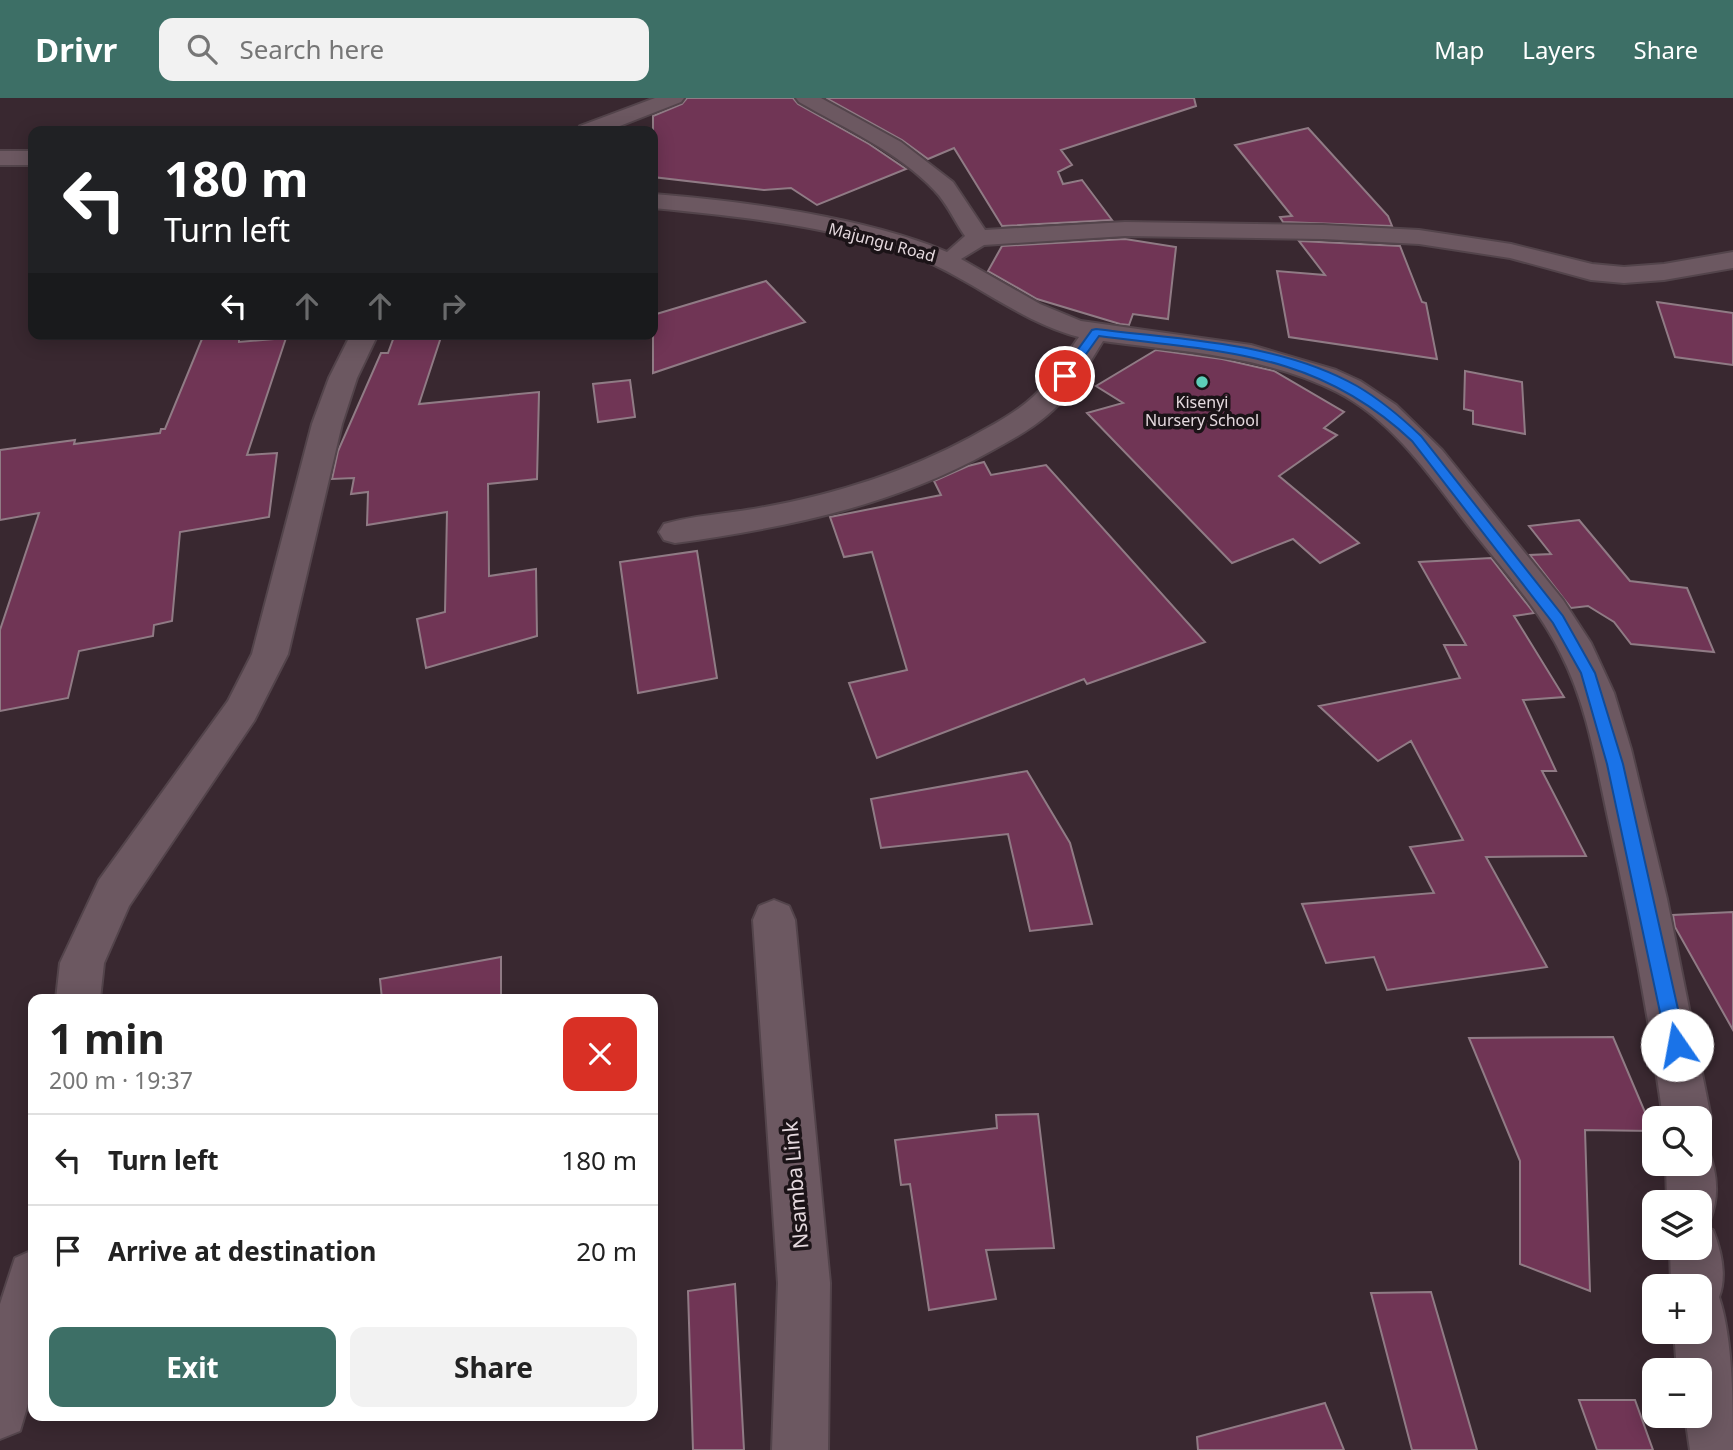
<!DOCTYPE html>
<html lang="en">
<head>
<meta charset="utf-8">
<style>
	body { margin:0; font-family:"Noto Sans",sans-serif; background:#f2f2f2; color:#222; height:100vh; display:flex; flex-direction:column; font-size:26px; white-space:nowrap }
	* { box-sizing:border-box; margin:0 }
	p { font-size:23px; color:#767676 }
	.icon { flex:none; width:38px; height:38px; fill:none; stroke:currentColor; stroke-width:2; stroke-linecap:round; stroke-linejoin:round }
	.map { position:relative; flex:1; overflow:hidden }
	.side { position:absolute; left:28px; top:896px; width:630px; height:427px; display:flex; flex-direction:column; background:#fff; border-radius:14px; box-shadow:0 4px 18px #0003 }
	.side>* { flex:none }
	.guide { position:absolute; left:28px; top:28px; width:630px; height:214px; border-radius:14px; box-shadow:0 4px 18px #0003; background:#202124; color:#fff; overflow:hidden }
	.tools { position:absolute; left:1642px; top:1008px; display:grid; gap:14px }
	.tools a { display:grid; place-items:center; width:70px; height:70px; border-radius:14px; background:#fff; box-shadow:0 4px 18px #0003; font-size:35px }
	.pin { position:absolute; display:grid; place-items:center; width:60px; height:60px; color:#fff; margin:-30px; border:4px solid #fff; border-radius:50%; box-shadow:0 2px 7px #0007 }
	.me { position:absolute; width:77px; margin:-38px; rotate:348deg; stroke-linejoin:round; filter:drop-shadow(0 0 5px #0008) }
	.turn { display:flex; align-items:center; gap:24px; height:147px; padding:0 21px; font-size:32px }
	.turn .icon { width:91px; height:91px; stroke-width:2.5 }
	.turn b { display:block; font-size:49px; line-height:60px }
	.lanes { display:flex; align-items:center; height:66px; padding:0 21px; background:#0003; justify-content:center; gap:35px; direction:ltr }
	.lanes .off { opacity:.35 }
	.round { display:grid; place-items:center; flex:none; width:74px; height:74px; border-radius:14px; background:#f2f2f2 }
	.headline { display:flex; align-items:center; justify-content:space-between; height:119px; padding:0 21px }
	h1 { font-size:42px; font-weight:700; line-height:52px }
	.action { display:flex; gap:14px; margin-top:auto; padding:14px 21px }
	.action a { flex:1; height:80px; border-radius:14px; background:#3d6f66; color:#fff; font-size:28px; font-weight:700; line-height:80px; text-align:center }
	.action a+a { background:#f2f2f2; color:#222 }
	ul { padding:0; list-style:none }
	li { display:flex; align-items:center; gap:21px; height:91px; padding:0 21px; border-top:2px solid #e0e0e0 }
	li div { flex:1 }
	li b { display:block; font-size:26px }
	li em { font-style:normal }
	header { display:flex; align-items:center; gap:42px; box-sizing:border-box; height:98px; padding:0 35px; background:#3d6f66; color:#fff }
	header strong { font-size:33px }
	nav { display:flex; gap:38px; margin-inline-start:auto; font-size:24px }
	.search { width:490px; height:63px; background:#f2f2f2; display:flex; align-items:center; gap:18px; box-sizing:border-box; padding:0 24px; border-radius:14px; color:#767676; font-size:26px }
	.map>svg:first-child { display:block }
	.building { fill:#703555; stroke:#907b85; stroke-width:2 }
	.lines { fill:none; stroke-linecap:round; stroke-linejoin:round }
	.street-casing { stroke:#53444b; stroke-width:4 }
	.street { fill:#6c5861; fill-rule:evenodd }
	.route { fill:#1a73e8; stroke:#114b97; stroke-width:2 }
	.poi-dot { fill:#5dceb9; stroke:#1b1317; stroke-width:2.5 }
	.labels { text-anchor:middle; stroke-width:7; stroke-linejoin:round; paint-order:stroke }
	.far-street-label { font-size:16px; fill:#e5d9de; stroke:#1b1317 }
	.far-poi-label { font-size:16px; fill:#e5d9de; stroke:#1b1317 }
	.near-street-label { font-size:21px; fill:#e5d9de; stroke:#1b1317 }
</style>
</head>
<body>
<header>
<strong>Drivr</strong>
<div class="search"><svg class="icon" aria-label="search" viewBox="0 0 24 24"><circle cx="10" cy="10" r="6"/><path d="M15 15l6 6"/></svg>Search here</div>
<nav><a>Map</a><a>Layers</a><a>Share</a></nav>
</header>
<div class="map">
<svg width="1733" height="1352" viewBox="0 0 1733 1352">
	<rect width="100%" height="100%" fill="#392830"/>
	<!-- building -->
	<path class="building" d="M687,0h106l5,6 71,40 37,25 -89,36 -26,-17 -27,2 -111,-13v-61l29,-12z
		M826,0h368l2,8 -135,44 11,15 -14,7 5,12 19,-4 30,40 -110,6 -48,-78 -26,11 -26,-19z
		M1308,30l80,88 4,10 -109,-4 -3,-5 12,-1 -57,-71z
		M1125,141l51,8 -8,72 -35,-5 -4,11 -9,-1 -83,-25 -49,-28 14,-25z
		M1299,143l101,5 22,56 4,1 11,56 -148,-22 -12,-66 48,4z
		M766,183l39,41 -152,51v-58z
		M1657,204l76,11v52l-58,-8z
		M204,236h35v8l47,-4 -39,117 30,-2 -8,64 -89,15 -8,89 -18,4 -1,11 -74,15 -11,47 -68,13v-81l39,-117 -39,7v-70l75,-10 -1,4 86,-11 1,-4h4z
		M395,236h47l-23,70 120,-12 -2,87 -49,5 1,92 47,-7 1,67 -111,32 -9,-49 28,-7 2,-100 -80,13 1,-33 -17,2 3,-16 -22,1 6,-28 43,-98h7z
		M1156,252l66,9 52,12 70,41 -20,16 13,7 -58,41 80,67 -39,20 -27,-24 -61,24 -145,-150 36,-10 -27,-17z
		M1465,273l57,11 3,52 -52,-10v-13l-9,-2z
		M630,282l5,37 -37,5 -5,-38z
		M984,364l7,13 55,-10 159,177 -118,42 -3,-5 -207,79 -28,-75 58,-13 -35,-118 -28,5 -14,-40 111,-22 -7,-14 34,-15z
		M1579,422l51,61 57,7 27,64 -83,-8 -17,-22 -26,-16 -17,2 -41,-53 21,-1 -22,-28z
		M697,453l20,127 -79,15 -18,-131z
		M1491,460l43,55 -20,3 50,81 -41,3 33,71h-14l44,85 -100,1 61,110 -160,23 -13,-33 -48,6 -24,-59 132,-11 -24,-46 53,-7 -52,-99 -33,20 -59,-55 141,-28 -16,-33h22l-47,-83z
		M1027,673l43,72 22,81 -62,7 -22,-97 -127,14 -10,-49z
		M1733,814v118l-58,-103 -2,-12z
		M501,859v42h-119l-2,-20z
		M1613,939l40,94 -68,-1 5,161 -70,-27v-103l-51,-123z
		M1038,1016l16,134 -68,2 10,49 -67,11 -19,-126 -9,1 -6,-45 102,-12 -1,-13z
		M735,1186l9,166h-51l-5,-159z
		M1431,1194l46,158h-65l-41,-157z
		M1579,1302h56l18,50h-56z
		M1325,1305l19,47h-146l-1,-13z"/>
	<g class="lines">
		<!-- street casing -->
		<g class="street-casing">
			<path id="street" d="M655,0h29l-3,4 -74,29h-30l3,-5z
				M796,0h25l80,44 52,40 32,48 140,-8 198,3 96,5 92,14 81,20 32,3 40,-3 69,-12v16l-69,12 -40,3 -33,-3 -81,-22 -91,-14 -96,-5 -198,-3 -141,9 -23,14 79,45 41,17 170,24 85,25 24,11 36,24 46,45 121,150 28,43 23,50 17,56 36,150 44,219 -7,17 -5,2v-19h-36c-14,-101 -33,-201 -55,-300 -12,-55 -21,-113 -47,-164 -25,-51 -66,-93 -100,-138 -35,-46 -71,-97 -124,-124 -73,-37 -154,-40 -234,-51 -15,24 -29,50 -50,69 -18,17 -40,29 -62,41 -98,55 -206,77 -316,92l-11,-3 -5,-8 5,-8c30,-9 63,-10 95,-16 74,-13 145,-35 212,-71 22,-12 45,-24 63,-41 18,-17 31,-39 45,-59 -58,-15 -103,-55 -158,-78 -78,-32 -184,-43 -268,-51v-14c89,7 212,23 294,58l18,-16c-10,-14 -18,-33 -30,-45 -36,-39 -91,-63 -136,-89z
				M0,53h33v14h-33z
				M351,236h27l-21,44 -15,46 -54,230 -34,67 -125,185 -25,57 -4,36h-44l4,-36 39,-83 129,-179 24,-47 60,-230 17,-46z
				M774,802l15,6 6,14 35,363 -2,167h-56l6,-167 -25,-363 6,-14z
				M1699,1045l8,4c10,24 13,48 3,73l-11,4v-22h-32l-1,-38h33z
				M1699,1126l14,6c8,20 14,46 6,67 14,42 14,107 14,153h-43l-5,-34h14v-46h-22l-3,-38h25v-46h-28l-1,-38h29z
				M33,1152v137l-13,44 -20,8v-135l15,-46z"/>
		</g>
		<!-- street -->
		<use href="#street" class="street"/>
	</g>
	<!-- route -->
	<path class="route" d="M1096,231c86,11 183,13 261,57 24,14 44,31 64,50l142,180 32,57 28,91 63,281 -2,7 -7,2 -7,-2 -3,-7 -60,-281 -26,-91 -28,-50 -141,-182c-95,-90 -191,-89 -313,-105l-30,42h-8v-5l31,-43z"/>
	<!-- markers -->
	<circle class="poi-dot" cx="1202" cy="284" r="7"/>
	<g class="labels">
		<!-- far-street labels -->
		<g class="far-street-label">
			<text transform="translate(882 144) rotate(15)" y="6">Majungu Road</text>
		</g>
		<!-- far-poi labels -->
		<g class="far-poi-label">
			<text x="1202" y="310">Kisenyi<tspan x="1202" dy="18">Nursery School</tspan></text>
		</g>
		<!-- near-street labels -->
		<g class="near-street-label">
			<text transform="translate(796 1087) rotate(-95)" y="7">Nsamba Link</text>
		</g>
	</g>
</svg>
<div class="tools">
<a><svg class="icon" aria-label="search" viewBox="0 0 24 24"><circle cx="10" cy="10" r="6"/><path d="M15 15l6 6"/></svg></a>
<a><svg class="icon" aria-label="layers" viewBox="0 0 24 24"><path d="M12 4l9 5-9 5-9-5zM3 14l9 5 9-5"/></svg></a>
<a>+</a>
<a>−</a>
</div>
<div class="pin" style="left:1065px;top:278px;background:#d93025"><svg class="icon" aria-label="arrive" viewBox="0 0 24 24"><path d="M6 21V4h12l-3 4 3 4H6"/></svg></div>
<svg class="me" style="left:1677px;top:947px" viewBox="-20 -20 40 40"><circle r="19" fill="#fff"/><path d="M0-13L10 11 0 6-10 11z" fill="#1a73e8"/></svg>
<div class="guide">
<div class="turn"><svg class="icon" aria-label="left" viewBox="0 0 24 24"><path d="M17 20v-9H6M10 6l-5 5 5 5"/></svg><div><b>180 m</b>Turn left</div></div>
<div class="lanes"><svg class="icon" aria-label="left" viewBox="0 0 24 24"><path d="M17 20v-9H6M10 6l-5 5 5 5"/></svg><svg class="icon off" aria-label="ahead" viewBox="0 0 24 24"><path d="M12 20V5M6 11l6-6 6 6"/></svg><svg class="icon off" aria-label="ahead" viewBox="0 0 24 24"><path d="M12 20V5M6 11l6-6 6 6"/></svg><svg class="icon off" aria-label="right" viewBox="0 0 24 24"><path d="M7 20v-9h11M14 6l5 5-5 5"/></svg></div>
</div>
<section class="side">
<div class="headline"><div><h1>1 min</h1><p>200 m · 19:37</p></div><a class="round" style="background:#d93025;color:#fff"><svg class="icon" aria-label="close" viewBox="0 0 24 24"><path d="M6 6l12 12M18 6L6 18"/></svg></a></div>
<ul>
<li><svg class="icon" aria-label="left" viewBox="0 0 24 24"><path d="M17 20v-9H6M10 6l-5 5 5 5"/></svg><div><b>Turn left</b></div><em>180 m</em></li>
<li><svg class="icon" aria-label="arrive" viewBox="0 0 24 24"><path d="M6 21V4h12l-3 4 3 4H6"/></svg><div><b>Arrive at destination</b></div><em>20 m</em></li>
</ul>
<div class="action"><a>Exit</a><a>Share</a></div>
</section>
</div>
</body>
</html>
